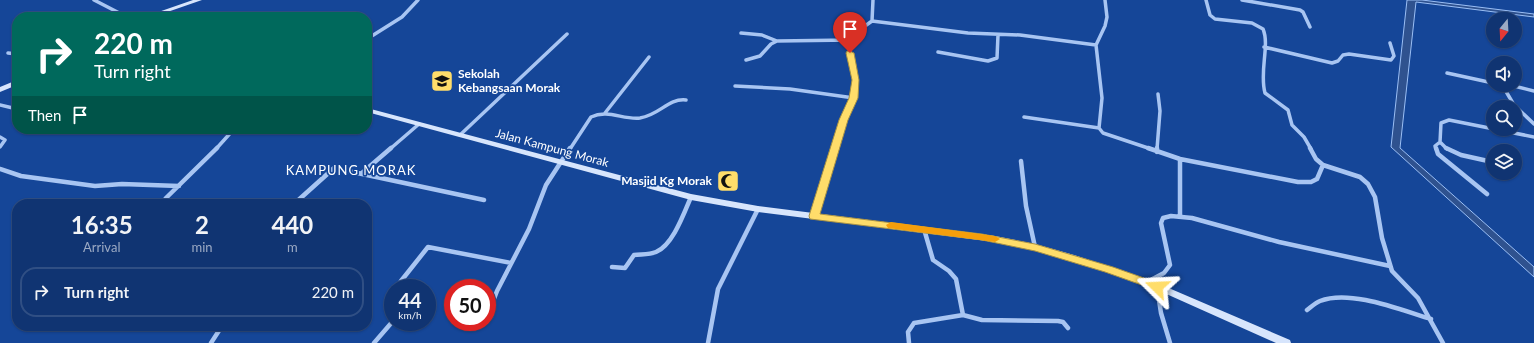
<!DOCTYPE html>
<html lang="en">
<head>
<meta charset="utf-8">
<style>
	body { margin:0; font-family:Lato,sans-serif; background:#1e3f7a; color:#f1f3f6; height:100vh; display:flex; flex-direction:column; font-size:15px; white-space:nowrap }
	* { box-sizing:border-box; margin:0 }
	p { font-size:13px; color:#9caac4 }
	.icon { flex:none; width:22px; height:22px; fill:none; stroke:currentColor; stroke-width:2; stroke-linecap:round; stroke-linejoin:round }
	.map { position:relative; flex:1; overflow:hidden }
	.details { position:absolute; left:12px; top:199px; width:360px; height:132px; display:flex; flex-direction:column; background:#103472; border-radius:16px; box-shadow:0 1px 3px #0004,0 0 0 1px #304f84 }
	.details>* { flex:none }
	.banner { position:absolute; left:12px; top:12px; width:360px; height:122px; border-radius:16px; box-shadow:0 1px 3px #0004,0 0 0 1px #304f84; background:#00695c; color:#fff; overflow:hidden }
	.needle { width:26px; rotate:198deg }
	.controls { position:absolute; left:1486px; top:12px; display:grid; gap:8px }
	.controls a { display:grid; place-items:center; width:36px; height:36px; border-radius:50%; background:#103472; box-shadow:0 1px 3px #0004,0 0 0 1px #304f84; font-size:20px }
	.speed { position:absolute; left:384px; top:279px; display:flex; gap:8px; font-size:20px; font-weight:700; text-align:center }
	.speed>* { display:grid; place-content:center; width:52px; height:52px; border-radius:50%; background:#103472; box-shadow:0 1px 3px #0004,0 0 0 1px #304f84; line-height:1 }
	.speed small { font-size:10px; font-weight:400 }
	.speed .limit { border:6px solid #d22; background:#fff; color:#111 }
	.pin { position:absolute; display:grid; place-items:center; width:34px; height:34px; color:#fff; margin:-41px -17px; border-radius:50% 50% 50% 0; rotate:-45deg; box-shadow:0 0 4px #0007 }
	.pin .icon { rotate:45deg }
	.me { position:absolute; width:44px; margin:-22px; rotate:291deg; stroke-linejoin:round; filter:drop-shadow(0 0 3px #0008) }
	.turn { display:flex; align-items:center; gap:14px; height:84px; padding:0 16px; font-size:18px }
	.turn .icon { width:52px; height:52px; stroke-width:2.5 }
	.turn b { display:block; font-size:28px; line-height:34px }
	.then { display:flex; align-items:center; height:38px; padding:0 16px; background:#0003; gap:8px; font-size:15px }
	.eta { display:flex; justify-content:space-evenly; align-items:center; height:68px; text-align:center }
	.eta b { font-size:24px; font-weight:700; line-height:28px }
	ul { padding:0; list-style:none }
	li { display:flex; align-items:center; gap:12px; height:50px; margin:0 8px 6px; padding:0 8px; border:2px solid #304f84; border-radius:16px }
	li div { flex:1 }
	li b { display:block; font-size:15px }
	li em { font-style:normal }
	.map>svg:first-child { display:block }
	.water { fill:#2f528f; stroke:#9bbff5 }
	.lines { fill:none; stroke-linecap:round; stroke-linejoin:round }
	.street-far1 { stroke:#a8c5f2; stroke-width:3.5 }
	.street { stroke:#a8c5f2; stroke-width:4.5 }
	.secondary { fill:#d7e5fc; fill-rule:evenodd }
	.route { fill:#ffdd6a; stroke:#a69045 }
	.slow { fill:#f59e0b }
	.labels { text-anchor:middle; stroke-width:3.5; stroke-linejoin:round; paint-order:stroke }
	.poi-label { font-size:12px; font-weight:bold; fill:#fff; stroke:#154698; text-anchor:start }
	.street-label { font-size:12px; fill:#fff; stroke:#154698 }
	.neighbourhood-label { font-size:13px; letter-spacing:1px; fill:#fff; stroke:#154698 }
</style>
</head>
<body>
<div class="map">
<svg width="1534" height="343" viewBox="0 0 1534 343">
	<rect width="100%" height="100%" fill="#154698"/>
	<!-- water -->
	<path class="water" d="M1407,0h15l112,14v3l-118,-15 -16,146 134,119v10l-143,-130z"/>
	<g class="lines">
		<!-- street-far1 -->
		<path class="street-far1" d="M94,0l33,17
			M1105,0l2,17 -2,9 -9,19 6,53 -3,30 4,5 48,16
			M1206,0l4,15 5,4 37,4 11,6c7,16 -4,43 2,64l23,17 4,15 12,12 7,12
			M1242,0l58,10 3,2 7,15
			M872,21l1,-21
			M741,33l21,2 15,6
			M367,39l35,-22 16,-17
			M1264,47l68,16 6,-2 5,-6 6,-1 42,6 3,-4 -4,-13
			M938,52l50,9 9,-3 1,-23
			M8,53l9,1
			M746,60l14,-4 11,-12 6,-3 73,-1
			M1447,73l46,10
			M735,86l55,3 64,9
			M1534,91l-20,-5 -10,2 10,17 20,19
			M0,105l17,4
			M605,113l44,-56
			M1024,117l75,11
			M460,135l107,-101
			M0,137l5,3 -5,7
			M216,149l18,-20
			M390,149l29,-25
			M570,149l21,-32c17,-8 32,3 49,1 20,-3 28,-20 46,-18
			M835,149l9,-29 10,-22 1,-18 -5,-22v-18l8,-9 14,-10 96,12 52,2 76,10
			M1157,149l3,-38 -2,-17
			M1436,149l-1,-3 5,-4
			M1447,149l-7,-7 1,-19 8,-3 85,17"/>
		<!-- street -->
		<path class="street" d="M1148,148l32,11 118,23h13l6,-3 6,-14
			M1310,148l6,11 7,6 37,12 8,7 7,13 7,41 10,33 26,27 25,45
			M1436,148l2,6 49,40
			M1446,148l15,7 27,6
			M1157,152v-4
			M1180,159v57
			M1021,161l5,45 9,41
			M0,169l21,7 74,10 27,-2 57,2
			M362,173l29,-25
			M162,204l4,-6 51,-50
			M294,204l40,-36 150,32
			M814,216l21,-68
			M612,267l13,1 9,-13c7,-1 15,0 22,-3 17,-7 28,-39 35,-55
			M1147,282l17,-9 6,-8 -9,-42 2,-5 8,-2 21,2 87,24 111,24
			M1157,287l4,26 9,30
			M398,288l3,-7 27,-34 83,16
			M1307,310c4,-3 8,-7 13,-9 30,-12 81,9 111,18
			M963,315l19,5 76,1 5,1 5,6
			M491,317l1,-13 5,-13 32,-62 17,-44 24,-37
			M211,343l11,-17
			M374,343l19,-22
			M708,343l10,-54 40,-80
			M909,343l-1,-11 6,-9 49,-8 -7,-36 -7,-8 -16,-11 -9,-31"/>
		<!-- secondary -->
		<path class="secondary" d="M193,0h9l-49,17h-9z
			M17,80v5l-17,7v-5z
			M367,108l324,86 67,12 237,30 40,8 39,11 76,25 140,60 1,3h-15l-132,-59 -76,-25 -33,-9 -40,-8 -237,-30 -67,-12 -324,-88z"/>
	</g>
	<!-- route -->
	<path class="route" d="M847,51h3l4,2 5,27 -1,18 -10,22 -28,94 162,20 53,10 78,23 48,17 1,3 -1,2h-8l-48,-17 -70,-21 -53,-11 -172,-21 -1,-3 30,-96 10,-22 3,-18 -6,-27z"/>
	<!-- slow -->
	<path class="slow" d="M891,222l104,14 5,3 -5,3 -107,-14 -2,-3z"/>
	<!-- icons -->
	<defs>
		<g id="school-square" transform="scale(1.15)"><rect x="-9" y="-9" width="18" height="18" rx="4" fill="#ffdd6a" stroke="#154698"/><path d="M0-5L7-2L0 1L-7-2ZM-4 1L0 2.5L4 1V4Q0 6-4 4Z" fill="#111"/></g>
		<g id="mosque-square" transform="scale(1.15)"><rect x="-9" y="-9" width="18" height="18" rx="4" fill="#ffdd6a" stroke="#154698"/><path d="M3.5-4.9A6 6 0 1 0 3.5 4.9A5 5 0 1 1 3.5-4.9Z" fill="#111"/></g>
	</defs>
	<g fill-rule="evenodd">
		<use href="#school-square" x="442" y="81"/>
		<use href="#mosque-square" x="728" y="181"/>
	</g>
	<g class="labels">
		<!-- poi labels -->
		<g class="poi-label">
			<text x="458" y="78">Sekolah<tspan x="458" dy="14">Kebangsaan Morak</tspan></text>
			<text x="712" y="185" text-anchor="end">Masjid Kg Morak</text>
		</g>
		<!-- street labels -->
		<g class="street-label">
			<text transform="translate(552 148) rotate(15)" y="4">Jalan Kampung Morak</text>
		</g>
		<!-- neighbourhood labels -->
		<g class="neighbourhood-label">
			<text x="351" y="175">KAMPUNG MORAK</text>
		</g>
	</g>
</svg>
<div class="controls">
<a><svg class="needle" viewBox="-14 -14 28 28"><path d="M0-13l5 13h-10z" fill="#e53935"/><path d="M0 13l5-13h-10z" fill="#9caac4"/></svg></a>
<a><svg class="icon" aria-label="sound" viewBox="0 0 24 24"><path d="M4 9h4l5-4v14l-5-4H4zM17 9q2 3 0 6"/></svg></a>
<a><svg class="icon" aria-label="search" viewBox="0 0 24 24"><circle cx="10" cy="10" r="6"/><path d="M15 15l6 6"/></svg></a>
<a><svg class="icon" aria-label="layers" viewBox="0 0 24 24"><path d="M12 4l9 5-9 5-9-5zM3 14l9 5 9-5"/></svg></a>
</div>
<div class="speed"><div>44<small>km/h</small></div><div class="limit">50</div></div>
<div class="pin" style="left:850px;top:53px;background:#d93025"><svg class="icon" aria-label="arrive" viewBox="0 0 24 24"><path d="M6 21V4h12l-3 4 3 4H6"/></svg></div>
<svg class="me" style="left:1157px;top:287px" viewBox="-20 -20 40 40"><path d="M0-17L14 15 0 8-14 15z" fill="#ffdd6a" stroke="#fff" stroke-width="4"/></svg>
<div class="banner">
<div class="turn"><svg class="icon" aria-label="right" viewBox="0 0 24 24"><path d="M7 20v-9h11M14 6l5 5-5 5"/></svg><div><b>220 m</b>Turn right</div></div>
<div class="then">Then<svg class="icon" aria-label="arrive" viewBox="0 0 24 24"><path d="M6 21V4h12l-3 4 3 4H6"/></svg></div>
</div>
<section class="details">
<div class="eta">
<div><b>16:35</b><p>Arrival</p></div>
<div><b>2</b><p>min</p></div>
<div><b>440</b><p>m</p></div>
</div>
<ul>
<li><svg class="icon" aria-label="right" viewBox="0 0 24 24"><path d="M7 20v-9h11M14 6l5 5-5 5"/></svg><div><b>Turn right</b></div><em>220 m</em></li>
</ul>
</section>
</div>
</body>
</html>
